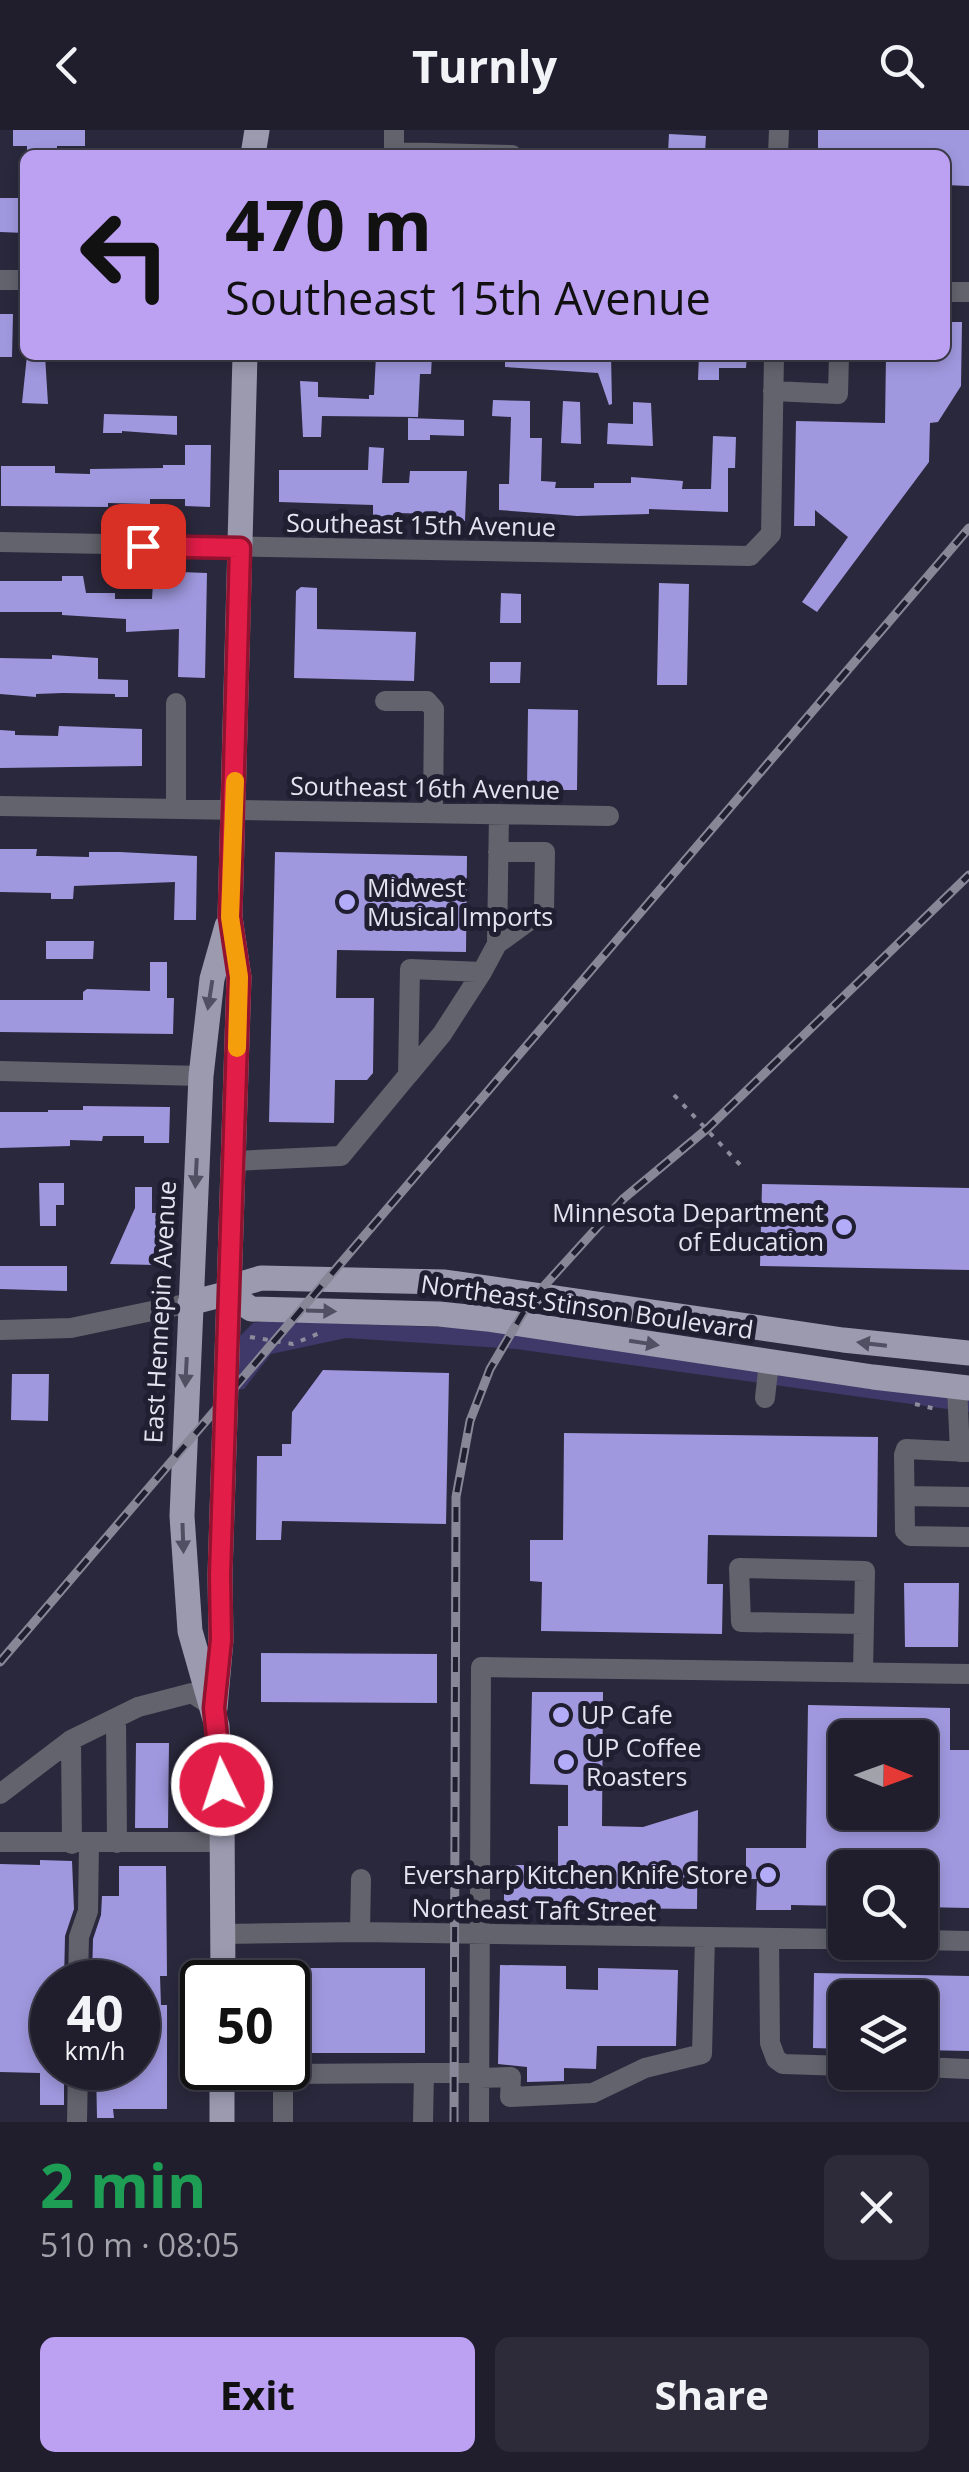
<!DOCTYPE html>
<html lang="en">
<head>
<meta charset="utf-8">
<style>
	body { margin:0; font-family:"Open Sans",sans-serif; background:#2d2b39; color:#f1f3f6; height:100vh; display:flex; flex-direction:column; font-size:38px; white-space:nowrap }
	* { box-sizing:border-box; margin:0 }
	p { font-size:32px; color:#a2a2aa }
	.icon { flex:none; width:55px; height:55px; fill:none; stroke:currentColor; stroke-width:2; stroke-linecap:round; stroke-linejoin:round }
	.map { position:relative; height:1992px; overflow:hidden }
	.side { display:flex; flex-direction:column; background:#201e2d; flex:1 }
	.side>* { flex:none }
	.banner { position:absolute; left:20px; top:20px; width:930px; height:210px; border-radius:15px; box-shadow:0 5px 15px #0003,0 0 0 2px #3d3c49; background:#bca0f2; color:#111; overflow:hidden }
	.needle { width:65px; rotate:91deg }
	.buttons { position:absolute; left:828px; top:1590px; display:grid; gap:20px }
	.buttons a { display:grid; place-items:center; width:110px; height:110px; border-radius:15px; background:#201e2d; box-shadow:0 5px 15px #0003,0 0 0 2px #3d3c49; font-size:50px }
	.speed { position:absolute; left:30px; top:1830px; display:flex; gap:20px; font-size:50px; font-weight:700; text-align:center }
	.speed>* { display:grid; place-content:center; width:130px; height:130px; border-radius:50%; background:#201e2d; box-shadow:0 5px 15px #0003,0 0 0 2px #3d3c49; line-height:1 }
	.speed small { font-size:25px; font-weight:400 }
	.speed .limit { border:5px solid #111; border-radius:15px; background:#fff; color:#111 }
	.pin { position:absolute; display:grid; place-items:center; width:85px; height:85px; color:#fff; margin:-42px; border-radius:20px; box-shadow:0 5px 15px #0006 }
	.me { position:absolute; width:110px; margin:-55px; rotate:356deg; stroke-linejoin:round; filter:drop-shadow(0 0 8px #0008) }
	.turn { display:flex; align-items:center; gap:35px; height:210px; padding:0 40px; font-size:45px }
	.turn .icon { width:130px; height:130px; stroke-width:2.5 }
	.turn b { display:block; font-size:70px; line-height:85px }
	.round { display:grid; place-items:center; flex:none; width:105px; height:105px; border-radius:15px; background:#2d2b39 }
	.head { display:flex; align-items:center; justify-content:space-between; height:170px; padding:0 40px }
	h1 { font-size:60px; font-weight:700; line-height:75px; color:#1e9e55 }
	.button { display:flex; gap:20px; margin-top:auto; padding:20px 40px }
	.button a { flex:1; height:115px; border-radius:15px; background:#bca0f2; color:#111; font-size:40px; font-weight:700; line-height:115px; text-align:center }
	.button a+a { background:#2d2b39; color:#f1f3f6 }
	header { display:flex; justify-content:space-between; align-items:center; height:130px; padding:0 40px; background:#201e2d; font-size:45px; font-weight:700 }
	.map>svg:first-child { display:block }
	.green { fill:#3f3969 }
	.building { fill:#9f98de; fill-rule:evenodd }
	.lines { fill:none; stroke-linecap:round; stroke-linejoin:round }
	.path { stroke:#8e8c9c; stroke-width:4; stroke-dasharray:5 8; stroke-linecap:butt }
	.minor { stroke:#63636d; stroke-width:20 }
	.major { stroke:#9b9aaf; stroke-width:25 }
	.rail-casing { stroke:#888797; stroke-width:9 }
	.rail { stroke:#201e31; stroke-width:5; stroke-dasharray:15; stroke-linecap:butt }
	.oneway { fill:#515063 }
	.route-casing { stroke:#92132f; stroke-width:25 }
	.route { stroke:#e11d48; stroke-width:18 }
	.slow { stroke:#f59e0b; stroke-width:18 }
	.poi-dot { fill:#b3adf9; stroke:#201e31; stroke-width:4 }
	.labels { text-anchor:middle; stroke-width:10; stroke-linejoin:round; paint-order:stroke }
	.street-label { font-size:25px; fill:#e4e3f0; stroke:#201e31 }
	.poi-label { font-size:25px; fill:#e4e3f0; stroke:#201e31; text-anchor:start }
</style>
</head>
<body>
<header><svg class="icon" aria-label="back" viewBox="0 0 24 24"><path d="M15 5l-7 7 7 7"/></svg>Turnly<svg class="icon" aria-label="search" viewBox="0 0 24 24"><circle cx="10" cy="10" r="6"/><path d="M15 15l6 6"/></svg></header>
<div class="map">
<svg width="969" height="1992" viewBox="0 0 969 1992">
	<rect width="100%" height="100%" fill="#2a283c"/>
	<!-- green -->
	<path class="green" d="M266,1191l202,7 501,72v12l-453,-63 -170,-11 -75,16 -27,35 -7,1 2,-53 14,-14z"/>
	<!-- building -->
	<path class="building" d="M13,0h72v16h-28v9h-30v-9h-14z
		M818,0h151v56l-24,-1v-30l-127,-5z
		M669,4l37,2 -1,17h-37z
		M0,68h25v35l-25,-1z
		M0,184h13l-1,43h-12z
		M945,192h17l-1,64 -23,36 -8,1 -1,39 -112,150 -15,-10 46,-65 -33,-27v16h-21l2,-105 89,2 1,-68h59z
		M27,225h18l3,49 -26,-1z
		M376,225h56l-1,19h-11l-2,43 -96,-1 -1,21h-18l-3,-56 18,1v15l51,2v-4h5z
		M505,225h106l1,49 -3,1 -11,-32 -93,-6z
		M699,225h48l-1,13h-27v12h-21z
		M493,270l37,1v37h12l-1,43 15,1 -1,6h39v-5h37v-6l52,4 -1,8h29l2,-53 23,1 -1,31h-7v44l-79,-3v5l-72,2 -78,-6v-26h10l2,-67 -19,-1z
		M563,271l17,1 1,42 -20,-1z
		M633,272l18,1 2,43 -46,-2 1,-21 25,1z
		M104,284l73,2v19l-55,-4v2h-19z
		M408,288l56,2v16l-34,-1v5h-22z
		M185,315h26l-1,62 -25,-1v-7h-35v5l-42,-1v4l-107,-1v-40h54v7l35,1v-5l73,-1v-3h22z
		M369,317l15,1 -2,35h27l1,-12h57l-2,50 -31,-1v-6l-38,-1v6h-23v-14l-94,-3v-32h89z
		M180,442l27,1 -2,105 -27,-1 1,-48 -53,3v-13l-64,-4v-3h-62v-31h62v-5h21l3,17h29v6h37l1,-16h27z
		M659,453l30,1 -2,101h-30z
		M301,457l16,1v41l99,3 -2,49 -120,-3 2,-87z
		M501,463l20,1v29h-21z
		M52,525l46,3v21l30,1v17h-13v-3l-52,-1 -27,1v3l-36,-3v-36l52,1z
		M490,532h31l-1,21h-30z
		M528,579l50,1 -1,80h-50z
		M59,596l83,3v37l-142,2v-38l15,1v4l43,1z
		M0,719h37l-1,7h10l43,1v-5h31l77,4 -1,64h-22l1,-38 -101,4 -1,13h-22v-6l-51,-1z
		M275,722l192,4 -1,96 -129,-2 -1,48h38l-1,75 -6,7h-32l-1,43 -65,-1z
		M46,811h48l-1,18h-47z
		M150,832h17v36h7l-1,36 -173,-2v-32h83v-8l4,-3 63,2z
		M83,976l87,1 -1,36h-25v-7h-41l-1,5 -32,-1v6l-70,2v-36h48v-2h35z
		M39,1053h25v22h-8v21h-16z
		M762,1054l207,4v82l-209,-4z
		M135,1057h17v26h4v52l-46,-1 25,-56z
		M0,1136h67v25l-67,-2z
		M323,1240l126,3 -3,151 -164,-3 -1,19h-25l1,-84h25v-12h9l1,-32z
		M12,1244h37l-1,47 -37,-1z
		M564,1303l314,4 -1,100 -169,-2 -1,49h16l-1,50 -181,-3 1,-49 -12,-1v-41h33z
		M904,1453h55l-1,64h-53z
		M261,1523l176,1v49l-176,-1z
		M532,1562h71l-1,134 41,1 55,-17 -1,99 -193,-2v-42h54v-39h10v-41l-38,-1z
		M808,1575l142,3v42h19v158l-49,-1v-39h-75v38l-54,-1v5h-35l1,-31h-11v-31h60zM845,1608h75v74h-75z
		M136,1613h33l-1,85h-33z
		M40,1730l32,1 2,48 -9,27 -1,46h-12v86h12v37h-24v-32l-40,-1v-208l40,1z
		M119,1736h47l1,110h-7l1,29h6v104h-54l1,9h-17l-1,-50h42v-86h-5v-4h-41l1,-39 8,-24 1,-19h17z
		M500,1835l66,1v23l32,1v-22l80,2 -2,76h-79l-1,23 -32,-1v13l-37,1v-15l-29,-3z
		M260,1838h165v85h-137v-71h-28z
		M814,1843l155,3v75l-49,-1v-52h-75v51l-32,-1z"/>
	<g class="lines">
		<!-- path -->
		<path class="path" d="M674,965l70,74
			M250,1207l43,7 29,-12
			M915,1274l25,6"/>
		<!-- minor -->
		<path class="minor" d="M394,22l118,3
			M394,25v-25
			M778,25l1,-25
			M0,150h25
			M945,162h24
			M773,261l65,3 1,-39
			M0,412l750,14 21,-22 3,-179
			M385,571h42l7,8 -1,104
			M0,676l609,10
			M176,679v-106
			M497,814l47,-34 1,-58h-47
			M0,941l201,5
			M408,945l34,-41 40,-62
			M233,1031l108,-5 67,-81 2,-106 72,3 15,-28 2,-130
			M0,1200l71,-2 119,-25
			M957,1257l3,65
			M765,1268l4,-36
			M969,1322l-63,-3 -2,6 1,76 5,5 59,1
			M905,1366l64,1
			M863,1542l2,-101 -126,-3 2,54 123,2
			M116,1588l1,125
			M71,1610l1,104
			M0,1664l71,-54 67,-33 54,-14 23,15
			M0,1712h222
			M360,1802l1,-53
			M223,1804l137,-2 485,7
			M769,1808l1,105 6,16 7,5 62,2
			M920,1810l49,1
			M78,1852l1,-45 9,-26 1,-68
			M920,1937l49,2
			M222,1943l61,1v48
			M283,1944l141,-1
			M480,1948l31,-1 -1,20 83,-4 52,-25 57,-14 3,-117
			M77,1992l1,-54
			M423,1992l1,-49h55
			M479,1992l2,-455 488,7"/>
		<!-- major -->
		<path class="major" d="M253,25l4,-25
			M229,1163l22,16 188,5 48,5 386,58 96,11
			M190,1173l39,-10 12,-9 20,-6 184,4 398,58 126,13
			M215,1578l6,-68 -1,-65 19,-598 -9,-60 15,-562
			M223,1852l-1,-172 -5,-84 -27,-95 -8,-115 19,-440 11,-97 15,-53
			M222,1938v54"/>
		<!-- rail casing -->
		<g class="rail-casing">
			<path id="rail" d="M0,1532l969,-1134
				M454,1992l2,-625 14,-76 20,-52 33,-56 22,-28 78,-86 85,-71 261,-253"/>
		</g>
		<!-- rail -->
		<use href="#rail" class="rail"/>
	</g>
	<!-- one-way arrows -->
	<defs><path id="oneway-solid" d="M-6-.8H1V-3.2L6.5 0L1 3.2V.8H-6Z" transform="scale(2.5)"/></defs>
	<g class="oneway">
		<use href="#oneway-solid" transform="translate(210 865) rotate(99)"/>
		<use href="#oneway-solid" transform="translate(196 1043) rotate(93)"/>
		<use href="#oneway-solid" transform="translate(321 1181) rotate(2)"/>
		<use href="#oneway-solid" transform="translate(644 1213) rotate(9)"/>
		<use href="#oneway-solid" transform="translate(872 1214) rotate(-173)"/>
		<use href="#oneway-solid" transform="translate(186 1242) rotate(93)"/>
		<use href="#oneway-solid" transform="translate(183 1408) rotate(88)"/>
	</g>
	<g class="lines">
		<!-- route casing -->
		<g class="route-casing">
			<path id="route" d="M143,416l97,2 -10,369 9,60 -19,598 1,65 -7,68 8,77"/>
		</g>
		<!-- route -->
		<use href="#route" class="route"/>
		<!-- slow -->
		<path class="slow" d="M235,651l-5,136 9,60 -2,71"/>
	</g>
	<!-- markers -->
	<g class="poi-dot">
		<circle cx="347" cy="772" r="10"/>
		<circle cx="844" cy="1097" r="10"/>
		<circle cx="561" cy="1585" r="10"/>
		<circle cx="566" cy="1632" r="10"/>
		<circle cx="768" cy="1745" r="10"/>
	</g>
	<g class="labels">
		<!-- street labels -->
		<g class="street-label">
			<text transform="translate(421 395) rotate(1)" y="9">Southeast 15th Avenue</text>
			<text transform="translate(425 658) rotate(1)" y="9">Southeast 16th Avenue</text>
			<text transform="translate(587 1177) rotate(8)" y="9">Northeast Stinson Boulevard</text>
			<text transform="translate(160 1182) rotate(-87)" y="9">East Hennepin Avenue</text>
			<text transform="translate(534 1780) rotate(1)" y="9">Northeast Taft Street</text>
		</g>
		<!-- poi labels -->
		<g class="poi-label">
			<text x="367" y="767">Midwest<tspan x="367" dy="29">Musical Imports</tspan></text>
			<text x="824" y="1092" text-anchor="end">Minnesota Department<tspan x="824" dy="29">of Education</tspan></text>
			<text x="581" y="1594">UP Cafe</text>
			<text x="586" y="1627">UP Coffee<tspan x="586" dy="29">Roasters</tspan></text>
			<text x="748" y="1754" text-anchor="end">Eversharp Kitchen Knife Store</text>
		</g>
	</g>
</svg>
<div class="buttons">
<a><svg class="needle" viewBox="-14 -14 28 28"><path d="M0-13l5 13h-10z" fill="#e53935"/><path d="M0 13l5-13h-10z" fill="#a2a2aa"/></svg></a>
<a><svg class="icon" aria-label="search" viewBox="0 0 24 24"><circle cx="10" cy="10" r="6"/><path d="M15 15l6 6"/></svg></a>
<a><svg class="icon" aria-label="layers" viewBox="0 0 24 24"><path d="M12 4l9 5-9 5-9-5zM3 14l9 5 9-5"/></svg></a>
</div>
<div class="speed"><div>40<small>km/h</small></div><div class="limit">50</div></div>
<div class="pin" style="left:143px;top:416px;background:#d93025"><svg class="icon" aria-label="arrive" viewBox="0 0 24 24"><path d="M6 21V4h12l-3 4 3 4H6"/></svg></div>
<svg class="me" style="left:222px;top:1655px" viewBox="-20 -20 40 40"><circle r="17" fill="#e11d48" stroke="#fff" stroke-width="3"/><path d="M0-11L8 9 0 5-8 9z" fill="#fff"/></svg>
<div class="banner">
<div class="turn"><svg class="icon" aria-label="left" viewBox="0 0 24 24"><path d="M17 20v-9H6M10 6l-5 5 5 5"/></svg><div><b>470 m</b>Southeast 15th Avenue</div></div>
</div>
</div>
<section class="side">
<div class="head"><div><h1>2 min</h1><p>510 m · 08:05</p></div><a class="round"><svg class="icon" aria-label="close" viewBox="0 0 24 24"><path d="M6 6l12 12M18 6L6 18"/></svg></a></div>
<div class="button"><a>Exit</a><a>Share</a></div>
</section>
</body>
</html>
